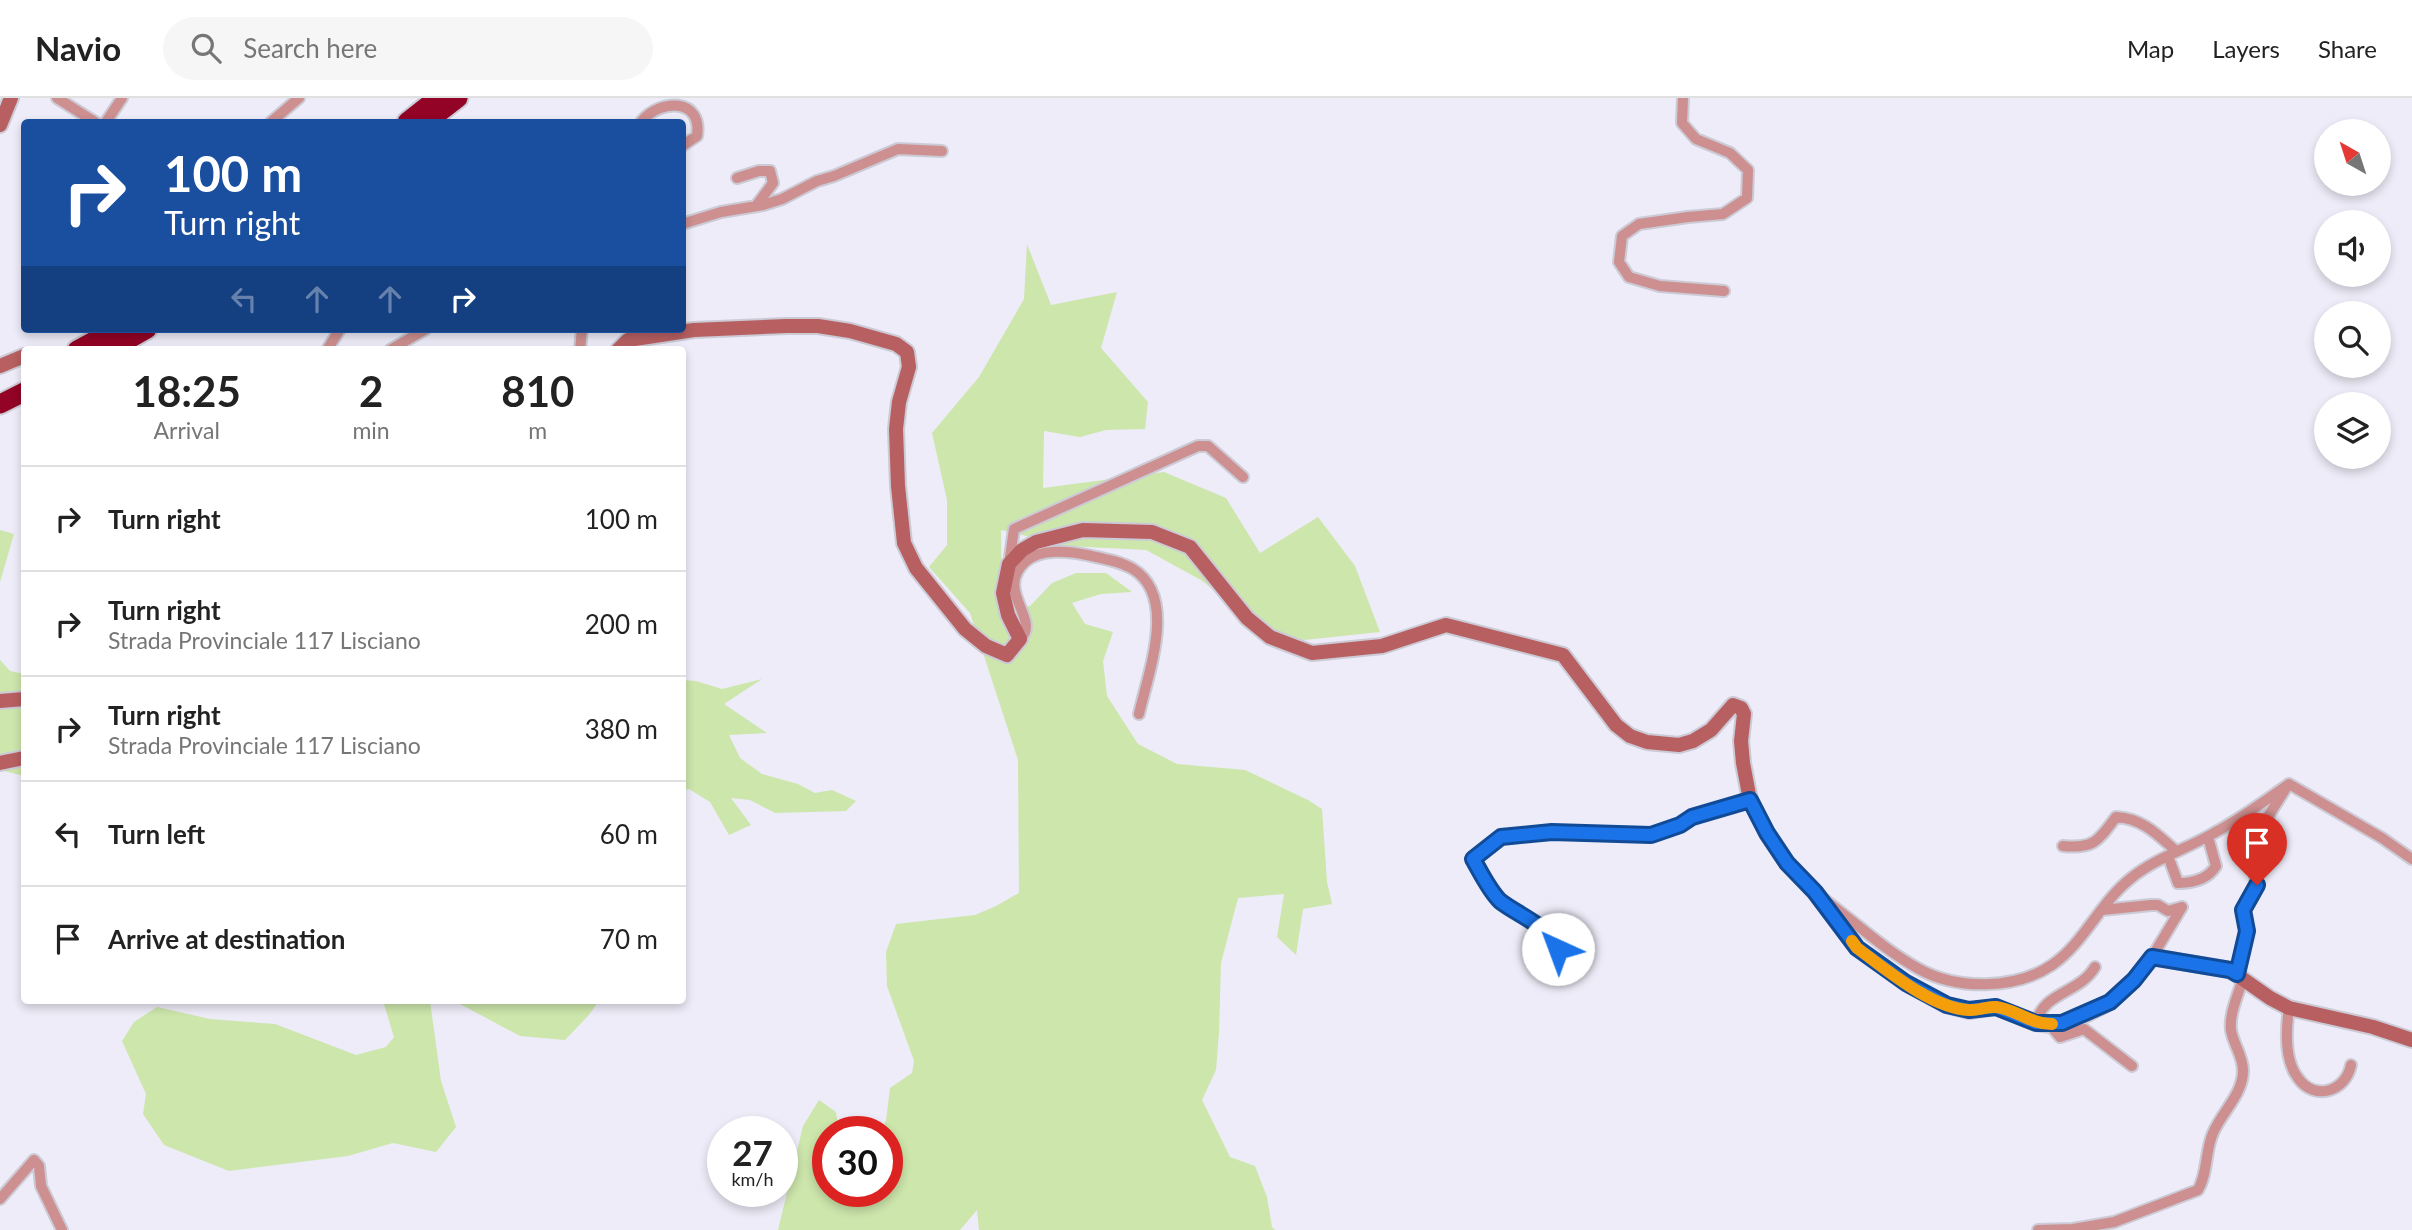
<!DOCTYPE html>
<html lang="en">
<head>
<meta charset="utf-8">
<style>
	body { margin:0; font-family:Lato,sans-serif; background:#f6f6f6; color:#222; height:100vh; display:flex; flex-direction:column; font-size:26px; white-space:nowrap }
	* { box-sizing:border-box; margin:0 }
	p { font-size:23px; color:#767676 }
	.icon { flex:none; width:38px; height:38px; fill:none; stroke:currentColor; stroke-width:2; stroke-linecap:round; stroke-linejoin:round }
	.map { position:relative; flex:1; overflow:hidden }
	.sheet { position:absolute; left:21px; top:248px; width:665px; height:658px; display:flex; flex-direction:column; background:#fff; border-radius:7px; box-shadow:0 4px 10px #0003 }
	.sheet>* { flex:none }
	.hud { position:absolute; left:21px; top:21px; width:665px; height:214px; border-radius:7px; box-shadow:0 4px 10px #0003; background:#1a4fa0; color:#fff; overflow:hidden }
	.needle { width:46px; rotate:321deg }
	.buttons { position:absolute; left:2314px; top:21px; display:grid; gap:14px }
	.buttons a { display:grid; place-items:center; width:77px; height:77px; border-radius:50%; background:#fff; box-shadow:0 4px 10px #0003; font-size:35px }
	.speed { position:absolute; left:707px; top:1018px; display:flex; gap:14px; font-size:35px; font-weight:700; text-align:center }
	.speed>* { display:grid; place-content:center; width:91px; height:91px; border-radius:50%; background:#fff; box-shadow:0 4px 10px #0003; line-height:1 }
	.speed small { font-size:18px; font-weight:400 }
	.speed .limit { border:10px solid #d22; background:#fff; color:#111 }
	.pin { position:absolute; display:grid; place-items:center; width:60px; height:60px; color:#fff; margin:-72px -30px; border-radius:50% 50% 50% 0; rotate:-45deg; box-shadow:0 0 7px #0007 }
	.pin .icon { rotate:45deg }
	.me { position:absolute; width:77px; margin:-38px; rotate:317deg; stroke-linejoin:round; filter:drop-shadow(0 0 5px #0008) }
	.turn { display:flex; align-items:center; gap:24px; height:147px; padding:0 28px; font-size:32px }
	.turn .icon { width:91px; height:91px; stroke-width:2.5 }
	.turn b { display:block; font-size:49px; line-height:60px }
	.lanes { display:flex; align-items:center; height:66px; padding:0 28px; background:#0003; justify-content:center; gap:35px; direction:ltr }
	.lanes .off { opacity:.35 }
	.eta { display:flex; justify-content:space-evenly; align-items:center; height:119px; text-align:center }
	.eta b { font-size:42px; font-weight:700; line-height:49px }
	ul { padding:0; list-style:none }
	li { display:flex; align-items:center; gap:21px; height:105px; padding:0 28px; border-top:2px solid #e0e0e0 }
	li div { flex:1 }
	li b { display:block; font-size:26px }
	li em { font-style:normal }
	header { display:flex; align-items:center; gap:42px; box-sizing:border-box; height:98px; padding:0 35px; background:#fff; border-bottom:2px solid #e0e0e0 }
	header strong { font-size:33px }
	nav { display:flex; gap:38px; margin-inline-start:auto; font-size:24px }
	.search { width:490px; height:63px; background:#f6f6f6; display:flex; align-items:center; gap:18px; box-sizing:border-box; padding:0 24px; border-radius:38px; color:#767676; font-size:26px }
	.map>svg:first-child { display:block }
	.green { fill:#cde6ac }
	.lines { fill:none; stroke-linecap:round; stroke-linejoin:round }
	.street-casing { stroke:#cbcad5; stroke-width:14 }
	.secondary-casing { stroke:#cbcad5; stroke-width:18 }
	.highway-casing { stroke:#cbcad5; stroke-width:23 }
	.street { stroke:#cd8f8f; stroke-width:10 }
	.secondary { stroke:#b75f61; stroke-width:14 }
	.highway { stroke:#930325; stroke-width:19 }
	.route-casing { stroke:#114b97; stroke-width:18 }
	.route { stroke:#1a73e8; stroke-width:12 }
	.slow { stroke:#f59e0b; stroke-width:12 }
</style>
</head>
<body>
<header>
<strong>Navio</strong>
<div class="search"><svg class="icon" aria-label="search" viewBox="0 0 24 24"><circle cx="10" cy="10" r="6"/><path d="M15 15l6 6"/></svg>Search here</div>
<nav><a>Map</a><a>Layers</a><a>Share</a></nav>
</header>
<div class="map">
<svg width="2412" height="1132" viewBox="0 0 2412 1132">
	<rect width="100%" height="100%" fill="#edecf8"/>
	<!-- green -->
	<path class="green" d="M1027,146l24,61 66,-13 -16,56 47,54 -3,27 -39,1 -26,7 -36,-6 -1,57 121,-16 62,26 34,55 58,-36 37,49 25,66 -76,8 -36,-11 -29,-19 -38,-30 -55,-30 -78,-4 -67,-16 1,82 28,-6 22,-23 24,-10h30l26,19 -31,2 -29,9 13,21 28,8 -10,29 4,35 31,48 39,20 68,6 63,30 14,9 5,73 5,22 -29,5 -7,46 -19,-18 7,-43 -46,4 -17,65 -2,69 -3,38 -14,30 28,57 25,9 12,31 5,30 3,3h-296l-2,-20 -17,20h-182l25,-104 16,-26 17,12 3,20h-11v60h59v-60h-8l7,-11 4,-33 22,-15 2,-12 -27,-75 -1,-34 10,-28 79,-9 21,-9 23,-13 -1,-133 -48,-147 -41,-46 18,-22v-45l-15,-67 47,-56 45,-78z
		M0,432l14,4 -14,48z
		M0,562l10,11 14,3v102l-24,-6z
		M762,581l-38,25 43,29 -38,2 11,23 22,16 36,10 17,9 17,-3 24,11 -10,10 -71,2 -25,-13 -19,-2 20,27 -22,10 -19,-33 -21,-13 -6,1v-110l13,1 26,8z
		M383,903h47l11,80 15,46 -20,25 -43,-9 -45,13 -119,15 -65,-26 -21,-31 3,-20 -24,-53 12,-19 23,-15 53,12 65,5 81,31 30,-8 8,-10z
		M443,903h156l-11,15 -23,24 -45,-4 -60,-32z"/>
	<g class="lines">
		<!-- street casing -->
		<g class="street-casing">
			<path id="street" d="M57,0l38,24
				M1683,0l-1,25 14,16 34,14 18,17 -1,28 -24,16 -35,3 -49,7 -17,12 -3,26 10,15 31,9 64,5
				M106,24l16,-24
				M271,24l28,-24
				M641,24c19,-24 62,-24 56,14l-15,10
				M737,80l22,-7h11l3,12 -17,23
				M682,126l39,-12 42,-7 19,-6 35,-18 17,-5 64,-27 44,2
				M327,252l13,-21
				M390,252l36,-21
				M580,252l2,-21
				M1009,466l5,-35 184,-83h10l35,31
				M1020,541c22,-19 -26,-48 5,-77 15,-14 44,-11 62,-7 14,3 33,6 46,14 45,28 15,104 6,145
				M2063,748c31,3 35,-5 53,-29 26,1 42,18 60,34
				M2168,758l10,27c16,0 30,-4 38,-17l-8,-29
				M1825,802c31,23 61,51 94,69 38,21 96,21 133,-4 32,-22 48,-62 78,-86 24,-20 56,-30 84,-46 26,-14 51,-32 75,-49l93,54 30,21
				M2102,812l49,-5h7l10,6 14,-4
				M2152,859l30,-50
				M1540,870l15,-11 3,-8 -1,-6 -17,-15 -40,-27 -13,-17 -14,-25 28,-22 51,-5 99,3 29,-10 12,-8 58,-17
				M2237,876l10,-43 -4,-21 14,-23 -7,-40 4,-1 10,-23 22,-35
				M2289,910c-3,21 -5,52 9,70 17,24 48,13 53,-13
				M2036,925c8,-32 43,-29 59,-56
				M2050,927l10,12 24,-8 48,37
				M0,1101l34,-39 5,6 2,20 21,44
				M2038,1132l35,-1 41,-7 84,-32c10,-17 7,-39 15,-57 9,-21 30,-39 30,-62 0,-16 -10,-27 -12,-41 -2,-17 8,-37 12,-52"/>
		</g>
		<!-- secondary casing -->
		<g class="secondary-casing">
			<path id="secondary" d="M0,27l11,-27
				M618,252l10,-10 66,-10 92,-4h32l32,5 46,13 11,8 2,15 -10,35 -3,27 2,57 6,57 12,25 49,61 21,17 21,9 13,-16 -12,-24 -5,-22 6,-29 13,-14 14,-8 47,-12 69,2 38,15 57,71 23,19 42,16 70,-7 64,-21 117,30 53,70 14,11 17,6 32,3 14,-4 18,-11 22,-25 8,3 3,6 -3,27 2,22 7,37 17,33 20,30 28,29 42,56 49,35 40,22 23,6 27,-4 40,16 14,2 12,-2 25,-9 23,-12 24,-22 18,-23 78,13 40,28 19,10 84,19 39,13
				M0,268l24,-10
				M0,603l24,-2
				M0,665l24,-5"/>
		</g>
		<!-- highway casing -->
		<g class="highway-casing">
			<path id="highway" d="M407,24l29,-23
				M427,24l31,-24
				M77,252l39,-21
				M110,252l37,-21
				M0,306l24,-12"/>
		</g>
		<!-- street -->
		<use href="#street" class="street"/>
		<!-- secondary -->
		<use href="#secondary" class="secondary"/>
		<!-- highway -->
		<use href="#highway" class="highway"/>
	</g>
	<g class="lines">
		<!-- route casing -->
		<g class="route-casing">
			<path id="route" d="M1558,851c-4,-20 -42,-35 -58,-48 -11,-11 -19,-28 -27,-42l28,-22 51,-5 99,3 29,-10 12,-8 58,-17 17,33 20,30 28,29 42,56 49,35 41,22 22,5 27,-3 40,16h26l48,-21 24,-22 18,-23 78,13 7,4 10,-43 -4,-21 14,-25"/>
		</g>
		<!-- route -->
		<use href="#route" class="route"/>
		<!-- slow -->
		<path class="slow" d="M1852,843l5,7c30,22 74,60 112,62 9,1 18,-4 27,-3 19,2 34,17 56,17"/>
	</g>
</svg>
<div class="buttons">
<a><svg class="needle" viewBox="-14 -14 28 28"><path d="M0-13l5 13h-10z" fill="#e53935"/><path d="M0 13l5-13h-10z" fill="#767676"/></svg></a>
<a><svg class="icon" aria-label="sound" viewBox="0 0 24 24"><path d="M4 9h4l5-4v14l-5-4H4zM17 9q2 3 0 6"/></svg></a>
<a><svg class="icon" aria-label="search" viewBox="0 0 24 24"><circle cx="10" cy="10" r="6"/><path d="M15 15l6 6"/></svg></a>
<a><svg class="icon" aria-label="layers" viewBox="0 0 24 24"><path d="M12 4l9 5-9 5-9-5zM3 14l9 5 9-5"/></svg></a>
</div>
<div class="speed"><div>27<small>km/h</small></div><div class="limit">30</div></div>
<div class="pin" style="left:2257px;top:787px;background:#d93025"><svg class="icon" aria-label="arrive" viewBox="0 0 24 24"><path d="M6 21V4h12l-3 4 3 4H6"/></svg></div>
<svg class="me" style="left:1558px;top:851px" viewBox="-20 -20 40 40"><circle r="19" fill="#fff"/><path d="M0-13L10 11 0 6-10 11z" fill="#1a73e8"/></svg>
<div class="hud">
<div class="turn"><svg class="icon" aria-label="right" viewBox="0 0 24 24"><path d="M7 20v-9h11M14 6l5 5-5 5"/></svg><div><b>100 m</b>Turn right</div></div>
<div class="lanes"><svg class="icon off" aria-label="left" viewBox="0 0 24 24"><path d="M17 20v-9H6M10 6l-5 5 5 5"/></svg><svg class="icon off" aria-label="ahead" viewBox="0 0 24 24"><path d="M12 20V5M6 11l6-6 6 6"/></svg><svg class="icon off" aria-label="ahead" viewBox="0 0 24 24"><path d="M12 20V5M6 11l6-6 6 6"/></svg><svg class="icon" aria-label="right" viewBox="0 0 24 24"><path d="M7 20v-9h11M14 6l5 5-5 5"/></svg></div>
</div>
<section class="sheet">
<div class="eta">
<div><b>18:25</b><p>Arrival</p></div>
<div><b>2</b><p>min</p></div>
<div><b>810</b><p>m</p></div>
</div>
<ul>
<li><svg class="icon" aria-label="right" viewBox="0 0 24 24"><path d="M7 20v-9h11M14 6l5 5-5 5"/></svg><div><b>Turn right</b></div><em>100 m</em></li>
<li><svg class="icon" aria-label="right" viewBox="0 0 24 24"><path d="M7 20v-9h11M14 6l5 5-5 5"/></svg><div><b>Turn right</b><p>Strada Provinciale 117 Lisciano</p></div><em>200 m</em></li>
<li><svg class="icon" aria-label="right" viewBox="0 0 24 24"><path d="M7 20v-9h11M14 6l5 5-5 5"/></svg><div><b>Turn right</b><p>Strada Provinciale 117 Lisciano</p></div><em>380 m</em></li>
<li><svg class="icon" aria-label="left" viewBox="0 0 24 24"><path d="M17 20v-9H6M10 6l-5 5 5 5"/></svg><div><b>Turn left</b></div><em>60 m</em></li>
<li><svg class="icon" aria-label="arrive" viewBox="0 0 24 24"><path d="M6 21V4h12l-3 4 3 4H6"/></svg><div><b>Arrive at destination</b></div><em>70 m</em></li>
</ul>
</section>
</div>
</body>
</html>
